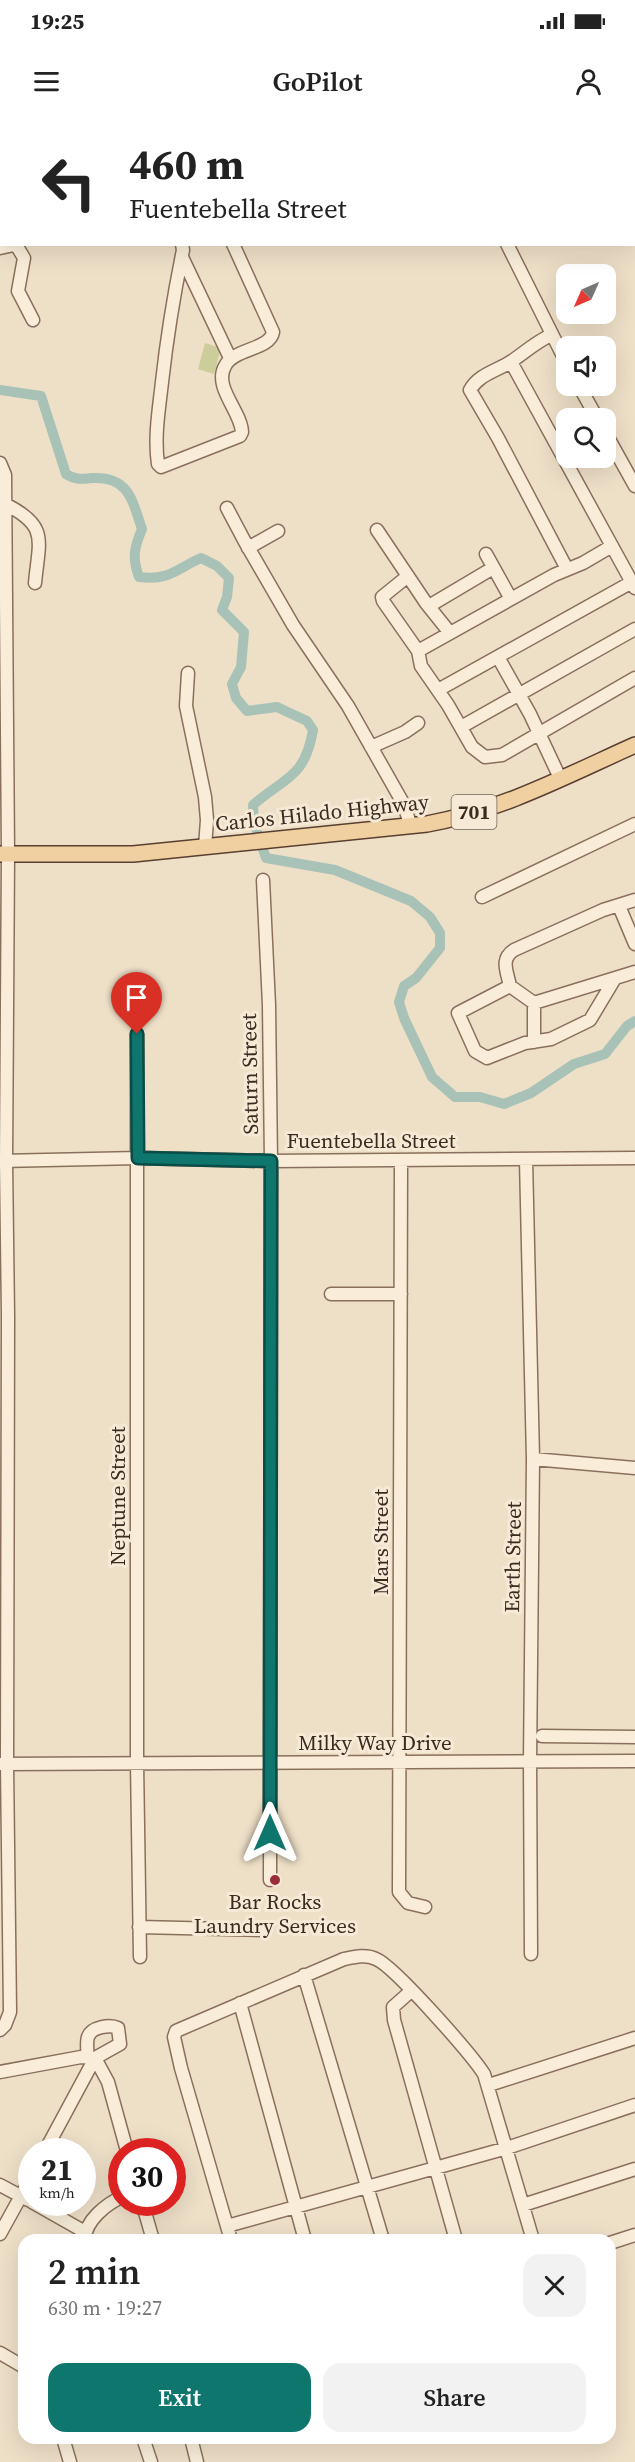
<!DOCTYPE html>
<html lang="en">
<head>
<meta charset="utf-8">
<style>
	body { margin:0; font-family:"Source Serif 4",serif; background:#f2f2f2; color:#222; height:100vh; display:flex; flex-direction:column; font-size:22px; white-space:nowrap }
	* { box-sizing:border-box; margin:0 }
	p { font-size:20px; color:#767676 }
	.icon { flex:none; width:33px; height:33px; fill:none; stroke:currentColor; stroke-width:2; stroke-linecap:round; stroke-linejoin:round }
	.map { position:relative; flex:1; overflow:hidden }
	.panel { position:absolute; left:18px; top:2114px; width:598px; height:210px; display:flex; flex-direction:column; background:#fff; border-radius:18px; box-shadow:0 6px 24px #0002 }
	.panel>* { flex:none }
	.hud { position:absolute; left:0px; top:0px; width:636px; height:126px; box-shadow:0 6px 24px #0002; background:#fff; color:#222; overflow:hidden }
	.needle { width:39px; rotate:225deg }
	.fabs { position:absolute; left:556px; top:144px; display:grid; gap:12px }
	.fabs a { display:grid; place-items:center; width:60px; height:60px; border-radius:12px; background:#fff; box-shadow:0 6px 24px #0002; font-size:30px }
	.speed { position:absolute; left:18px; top:2018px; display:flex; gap:12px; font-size:30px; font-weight:700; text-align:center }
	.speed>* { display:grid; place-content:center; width:78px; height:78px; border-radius:50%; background:#fff; box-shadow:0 6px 24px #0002; line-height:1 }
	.speed small { font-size:15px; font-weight:400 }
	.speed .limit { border:9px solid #d22; background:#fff; color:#111 }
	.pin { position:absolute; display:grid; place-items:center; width:51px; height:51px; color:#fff; margin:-62px -26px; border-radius:50% 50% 50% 0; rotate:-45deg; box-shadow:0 0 6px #0007 }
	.pin .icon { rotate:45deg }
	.me { position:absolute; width:66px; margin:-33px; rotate:0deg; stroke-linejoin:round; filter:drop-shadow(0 0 4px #0008) }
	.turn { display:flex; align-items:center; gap:21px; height:126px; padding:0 30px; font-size:27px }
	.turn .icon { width:78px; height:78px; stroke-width:2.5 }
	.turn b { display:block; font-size:42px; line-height:51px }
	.round { display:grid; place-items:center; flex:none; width:63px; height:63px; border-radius:18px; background:#f2f2f2 }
	.head { display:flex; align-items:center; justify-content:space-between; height:102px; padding:0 30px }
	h1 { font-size:36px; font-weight:600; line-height:45px }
	.action { display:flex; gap:12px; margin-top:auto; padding:12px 30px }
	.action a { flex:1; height:69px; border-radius:18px; background:#0f766e; color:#fff; font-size:24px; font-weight:600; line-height:69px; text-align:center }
	.action a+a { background:#f2f2f2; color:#222 }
	.status { display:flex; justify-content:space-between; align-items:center; height:42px; padding:0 30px; background:#fff; direction:ltr }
	.status svg { height:16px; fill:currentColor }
	header { display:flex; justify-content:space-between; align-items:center; height:78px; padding:0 30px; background:#fff; font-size:27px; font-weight:600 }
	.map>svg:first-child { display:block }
	.green { fill:#cccd9a }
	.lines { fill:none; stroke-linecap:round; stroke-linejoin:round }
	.canal { stroke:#a8c2b8; stroke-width:10 }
	.minor-casing { stroke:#8a705c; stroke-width:15 }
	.major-casing { stroke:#583f30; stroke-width:18 }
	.minor { stroke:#f9edda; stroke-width:12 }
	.major { stroke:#f0cfa0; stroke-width:15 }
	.route-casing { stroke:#0a4d48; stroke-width:15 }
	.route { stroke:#0f766e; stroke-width:10 }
	.poi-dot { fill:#992d38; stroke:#f6ead6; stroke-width:2 }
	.labels { text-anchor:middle; stroke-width:6; stroke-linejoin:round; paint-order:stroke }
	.shield { fill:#f6ead6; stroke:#726457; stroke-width:1.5 }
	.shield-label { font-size:20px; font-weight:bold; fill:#3a2a20 }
	.street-label { font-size:21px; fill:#3a2a20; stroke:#f6ead6 }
	.poi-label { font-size:21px; fill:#3a2a20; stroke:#f6ead6 }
</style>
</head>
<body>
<div class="status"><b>19:25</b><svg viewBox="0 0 49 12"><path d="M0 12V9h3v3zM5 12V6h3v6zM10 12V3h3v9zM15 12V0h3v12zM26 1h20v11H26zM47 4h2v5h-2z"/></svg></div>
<header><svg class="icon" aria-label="menu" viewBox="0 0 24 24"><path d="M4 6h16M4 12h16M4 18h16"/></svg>GoPilot<svg class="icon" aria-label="person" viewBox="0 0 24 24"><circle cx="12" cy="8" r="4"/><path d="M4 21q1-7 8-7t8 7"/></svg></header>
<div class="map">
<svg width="635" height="2342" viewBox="0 0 635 2342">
	<rect width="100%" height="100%" fill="#eedfc7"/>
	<!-- green -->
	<path class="green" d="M205,223l16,5 -7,26 -16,-5z"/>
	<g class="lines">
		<!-- canal -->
		<path class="canal" d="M0,270l41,6 25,78c9,6 15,5 26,4 37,-2 40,22 50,51 -8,19 -10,29 -3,48 30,4 37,-8 62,-19l16,8 12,12 -2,19 -5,13 22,22 -3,35 -9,17 4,14 11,13 30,-4 30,14 6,9c-8,48 -28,47 -60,75l1,18 12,35 69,12 76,31 19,16 10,16v15l-24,30 -12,8 -5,16 5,16 28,59 23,20h25l24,7 27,-11 43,-29 31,-10 22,-28 8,-5"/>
		<!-- minor casing -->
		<g class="minor-casing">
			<path id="minor" d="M449,0v2
				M84,2v-2
				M554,2l3,-2
				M182,124l1,6c-9,44 -16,87 -21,132 -3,27 -8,55 -4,82l3,3 79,-31 2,-4c-1,-21 -29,-45 -17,-66 9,-18 45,-16 48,-34l-40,-88
				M507,124l60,120
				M0,128l14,-3 4,3 6,10 -6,33 15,29
				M182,137l48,101
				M551,215c-15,7 -26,17 -39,26 -15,10 -33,13 -42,29l28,48 69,131
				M511,242l124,226
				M579,266l18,32
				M606,314l29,52
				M0,343l5,12 3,379 -2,307 2,155 -1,448 3,248 -5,13 -5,5
				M5,384c44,22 34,36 30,79
				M227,388l18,34 48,83 55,81 55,97 8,23
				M377,410l49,73 24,30
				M248,428l30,-17
				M486,434l25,45
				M408,456l-26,21 1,4 35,50 3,15 27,39 24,42 13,10 17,-2 133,-77
				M429,486l64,-38
				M418,531l136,-76 29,-12 29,-17
				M498,537l32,57 30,64
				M188,553l-2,33 19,91 2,23 -2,27
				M438,570l194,-108
				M461,607l174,-98
				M371,627l34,-15 13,-9
				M263,760l6,125 2,156 -1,719
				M482,777l153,-73
				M635,780l-32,10 -89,40c-14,9 -7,21 -4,36l24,17 101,-31
				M619,786l16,38
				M510,866l-52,27 17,38 12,7 38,-15 26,-4 39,-19 24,-40
				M534,883v39
				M137,914v728l3,195
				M401,1040l-2,732 9,11 17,4
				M526,1040l7,299 -3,303 1,192
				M0,1041l138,-3 133,3 364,-3
				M331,1174h70
				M533,1339l102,9
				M542,1616l93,1
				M0,1644l635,-3
				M139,1807l123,3
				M304,1855l79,265
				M411,1871l-18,16 1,13 62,220
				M240,1883l65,237
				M95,1938l13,24 19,69
				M0,1952l81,-15 13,1
				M489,1965l146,-47
				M45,2031l50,-93 25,-14 -2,-16c-8,-4 -27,-1 -30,9 -2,5 0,14 -1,20
				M0,2065l28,15
				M32,2082l53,30
				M142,2082l11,38
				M523,2085l112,-36
				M227,2106l280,-78 128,-43
				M0,2114l32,-58
				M85,2119c0,-18 21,-35 37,-42
				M231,2120l-50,-172 -7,-31 2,-6 168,-72c10,-2 22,-5 32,0 18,7 95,95 108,115l49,166
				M610,2123l25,-8
				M0,2233l24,14
				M63,2318l7,24
				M143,2318l8,24
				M191,2318l6,24"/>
		</g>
		<!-- major casing -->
		<g class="major-casing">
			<path id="major" d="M0,734h133l294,-30c73,-13 141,-49 208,-79"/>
		</g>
		<!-- minor -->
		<use href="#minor" class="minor"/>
		<!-- major -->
		<use href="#major" class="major"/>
	</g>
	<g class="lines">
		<!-- route casing -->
		<g class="route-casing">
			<path id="route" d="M137,914l1,124 133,3 -1,672"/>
		</g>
		<!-- route -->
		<use href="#route" class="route"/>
	</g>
	<!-- markers -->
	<circle class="poi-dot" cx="275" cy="1760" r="6"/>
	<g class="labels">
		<!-- shield labels -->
		<rect class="shield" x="451.5" y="675" width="45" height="34" rx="4.5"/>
		<g class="shield-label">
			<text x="474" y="699">701</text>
		</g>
		<!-- street labels -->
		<g class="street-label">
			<text transform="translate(322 693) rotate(-6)" y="7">Carlos Hilado Highway</text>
			<text transform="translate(250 954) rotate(-91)" y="7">Saturn Street</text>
			<text x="371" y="1028">Fuentebella Street</text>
			<text transform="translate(118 1376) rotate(-90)" y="7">Neptune Street</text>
			<text transform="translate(381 1422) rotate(-90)" y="7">Mars Street</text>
			<text transform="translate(513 1437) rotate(-89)" y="7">Earth Street</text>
			<text x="375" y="1630">Milky Way Drive</text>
		</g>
		<!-- poi labels -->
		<g class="poi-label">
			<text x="275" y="1789">Bar Rocks<tspan x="275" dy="24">Laundry Services</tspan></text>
		</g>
	</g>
</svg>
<div class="fabs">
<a><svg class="needle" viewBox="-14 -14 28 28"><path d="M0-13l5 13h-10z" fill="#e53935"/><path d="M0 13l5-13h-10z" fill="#767676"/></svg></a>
<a><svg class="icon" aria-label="sound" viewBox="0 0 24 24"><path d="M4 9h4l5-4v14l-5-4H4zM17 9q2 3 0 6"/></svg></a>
<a><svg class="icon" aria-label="search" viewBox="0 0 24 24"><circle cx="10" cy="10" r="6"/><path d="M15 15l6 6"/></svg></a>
</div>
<div class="speed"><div>21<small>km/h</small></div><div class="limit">30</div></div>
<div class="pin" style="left:137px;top:914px;background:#d93025"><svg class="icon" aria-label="arrive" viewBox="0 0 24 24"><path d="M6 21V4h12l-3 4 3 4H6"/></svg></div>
<svg class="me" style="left:270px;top:1713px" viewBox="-20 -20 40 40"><path d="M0-17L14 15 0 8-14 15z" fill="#0f766e" stroke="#fff" stroke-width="4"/></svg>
<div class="hud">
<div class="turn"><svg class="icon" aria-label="left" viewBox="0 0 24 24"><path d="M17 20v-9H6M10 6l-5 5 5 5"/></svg><div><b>460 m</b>Fuentebella Street</div></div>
</div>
<section class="panel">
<div class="head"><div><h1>2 min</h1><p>630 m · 19:27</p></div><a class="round"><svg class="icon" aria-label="close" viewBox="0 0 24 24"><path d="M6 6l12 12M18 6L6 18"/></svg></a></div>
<div class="action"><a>Exit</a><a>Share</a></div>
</section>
</div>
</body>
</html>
